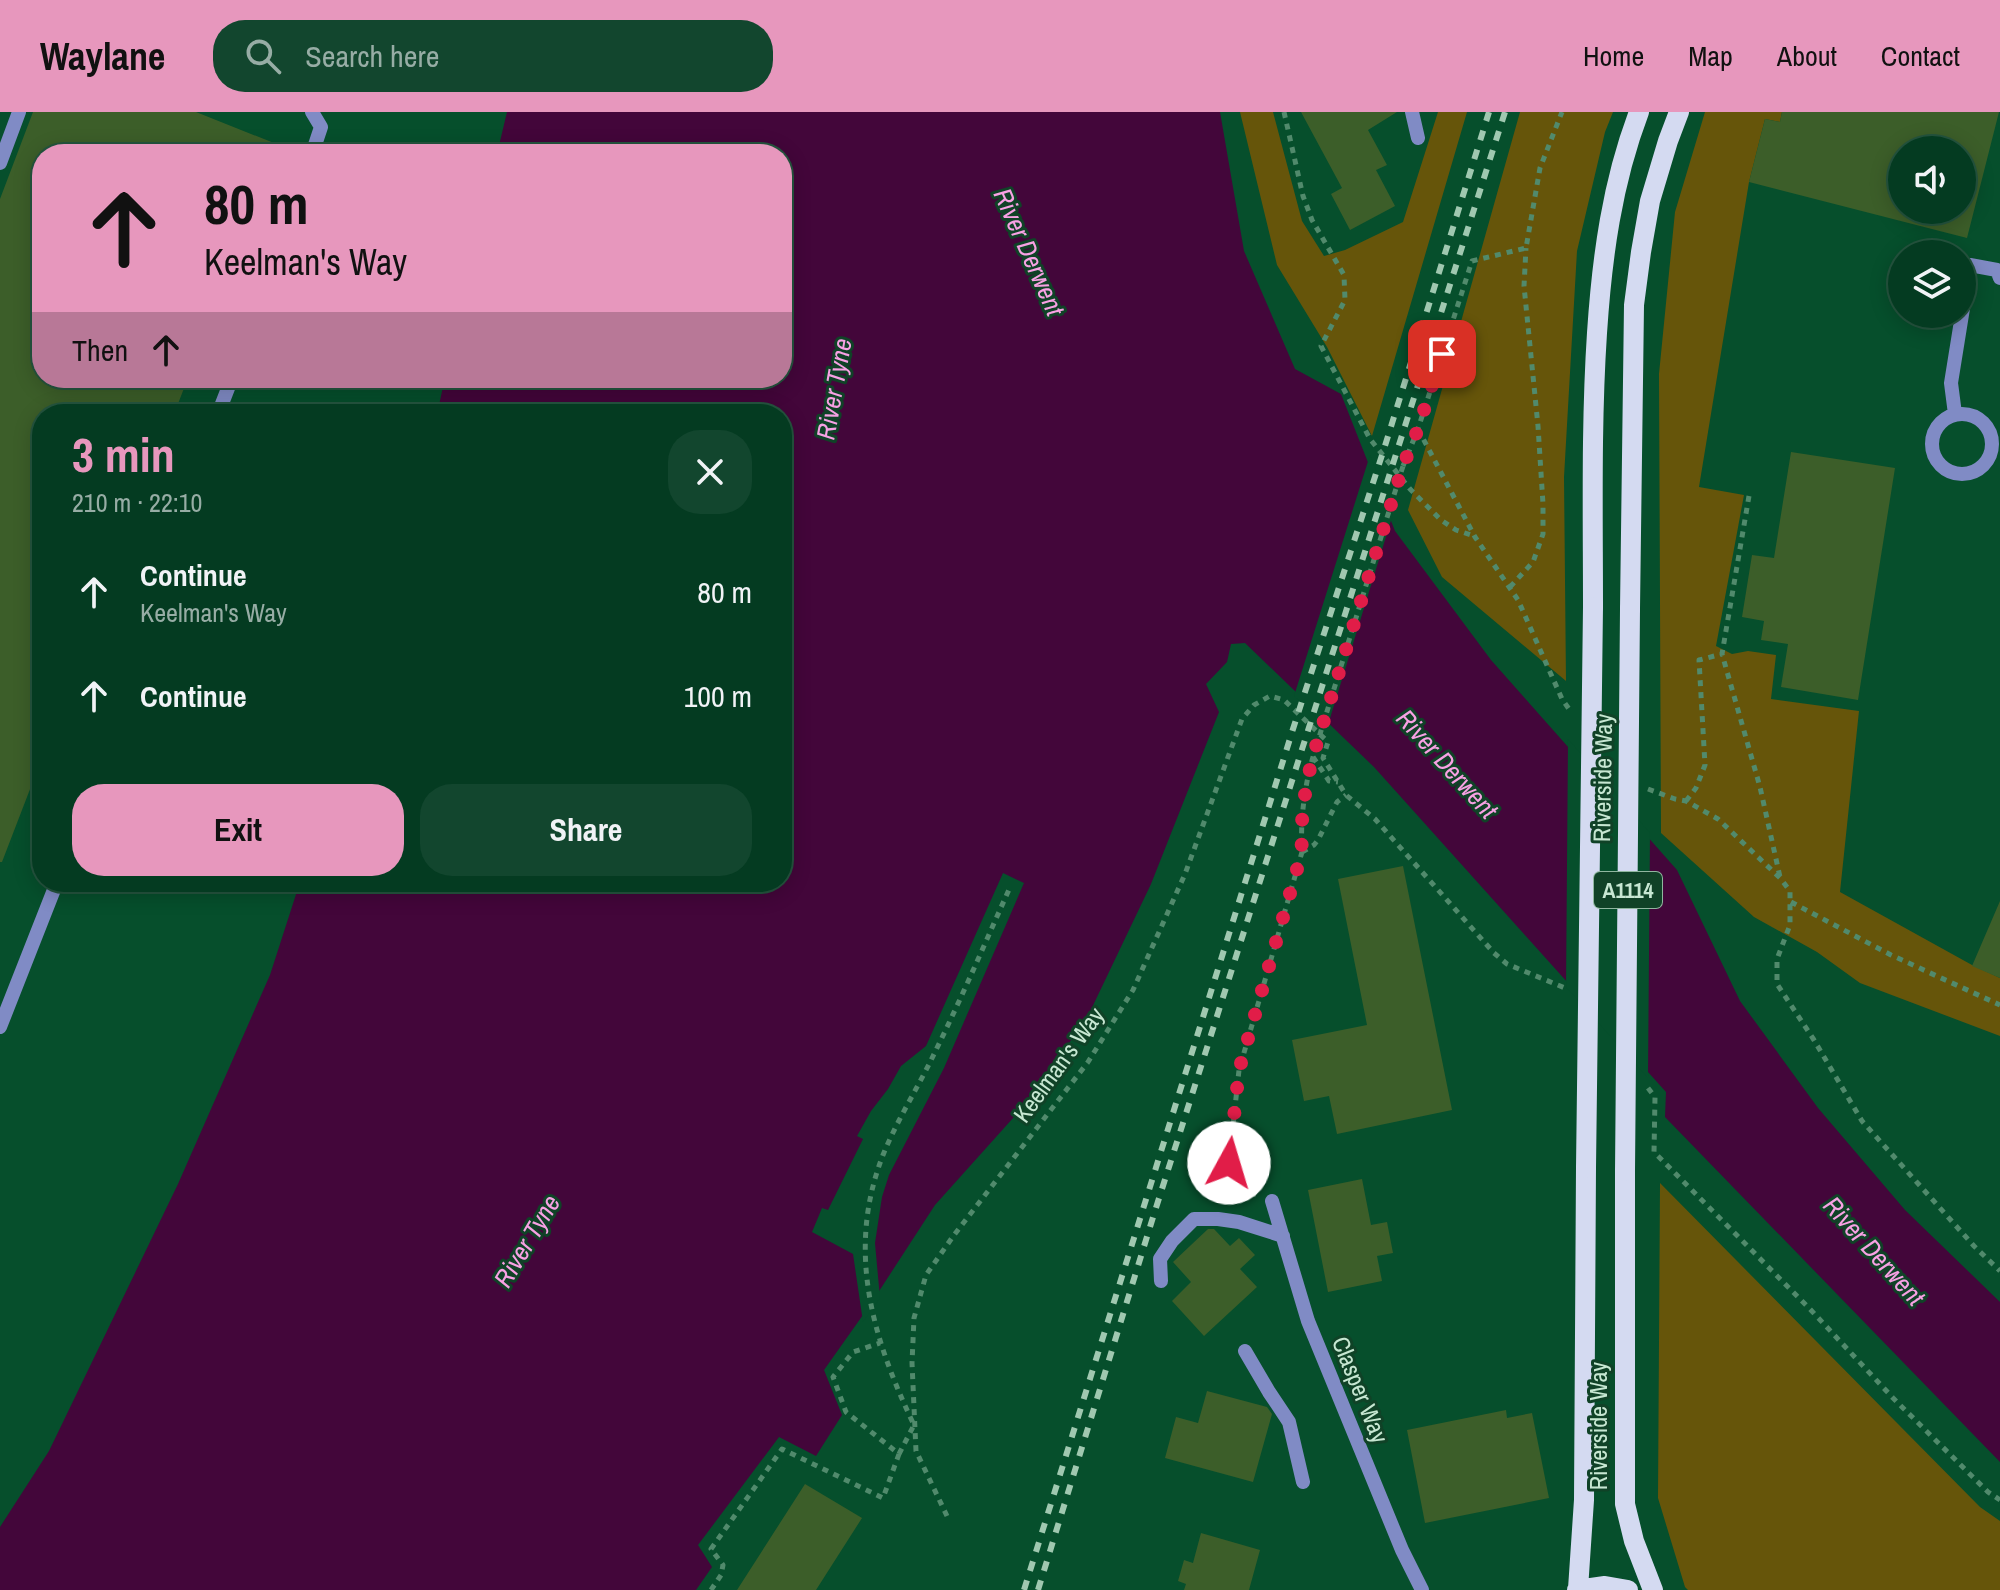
<!DOCTYPE html>
<html lang="en">
<head>
<meta charset="utf-8">
<style>
	body { margin:0; font-family:"Archivo Narrow",sans-serif; background:#12462e; color:#f1f3f6; height:100vh; display:flex; flex-direction:column; font-size:30px; white-space:nowrap }
	* { box-sizing:border-box; margin:0 }
	p { font-size:26px; color:#97ada5 }
	.icon { flex:none; width:44px; height:44px; fill:none; stroke:currentColor; stroke-width:2; stroke-linecap:round; stroke-linejoin:round }
	.map { position:relative; flex:1; overflow:hidden }
	.panel { position:absolute; left:32px; top:292px; width:760px; height:488px; display:flex; flex-direction:column; background:#043b21; border-radius:32px; box-shadow:0 4px 20px #0003,0 0 0 2px #25553f }
	.panel>* { flex:none }
	.hud { position:absolute; left:32px; top:32px; width:760px; height:244px; border-radius:32px; box-shadow:0 4px 20px #0003,0 0 0 2px #25553f; background:#e797bd; color:#111; overflow:hidden }
	.controls { position:absolute; left:1888px; top:24px; display:grid; gap:16px }
	.controls a { display:grid; place-items:center; width:88px; height:88px; border-radius:50%; background:#043b21; box-shadow:0 4px 20px #0003,0 0 0 2px #25553f; font-size:40px }
	.pin { position:absolute; display:grid; place-items:center; width:68px; height:68px; color:#fff; margin:-34px; border-radius:16px; box-shadow:0 4px 12px #0006 }
	.me { position:absolute; width:88px; margin:-44px; rotate:6deg; stroke-linejoin:round; filter:drop-shadow(0 0 6px #0008) }
	.turn { display:flex; align-items:center; gap:28px; height:168px; padding:0 40px; font-size:36px }
	.turn .icon { width:104px; height:104px; stroke-width:2.5 }
	.turn b { display:block; font-size:56px; line-height:68px }
	.then { display:flex; align-items:center; height:76px; padding:0 40px; background:#0003; gap:16px; font-size:30px }
	.round { display:grid; place-items:center; flex:none; width:84px; height:84px; border-radius:32px; background:#12462e }
	.headline { display:flex; align-items:center; justify-content:space-between; height:136px; padding:0 40px }
	h1 { font-size:48px; font-weight:800; line-height:60px; color:#e797bd }
	.action { display:flex; gap:16px; margin-top:auto; padding:16px 40px }
	.action a { flex:1; height:92px; border-radius:32px; background:#e797bd; color:#111; font-size:32px; font-weight:800; line-height:92px; text-align:center }
	.action a+a { background:#12462e; color:#f1f3f6 }
	ul { padding:0; list-style:none }
	li { display:flex; align-items:center; gap:24px; height:104px; padding:0 40px }
	li div { flex:1 }
	li b { display:block; font-size:30px }
	li em { font-style:normal }
	header { display:flex; align-items:center; gap:48px; box-sizing:border-box; height:112px; padding:0 40px; background:#e797bd; color:#111 }
	header strong { font-size:38px }
	nav { display:flex; gap:44px; margin-inline-start:auto; font-size:28px }
	.search { width:560px; height:72px; background:#12462e; display:flex; align-items:center; gap:20px; box-sizing:border-box; padding:0 28px; border-radius:32px; color:#97ada5; font-size:30px }
	.map>svg:first-child { display:block }
	.green { fill:#66550a }
	.water { fill:#43063a }
	.pier { fill:#064f2c }
	.building { fill:#3c5e29; fill-rule:evenodd }
	.lines { fill:none; stroke-linecap:round; stroke-linejoin:round }
	.path { stroke:#518a6c; stroke-width:5; stroke-dasharray:6 6; stroke-linecap:butt }
	.minor { stroke:#808bc5; stroke-width:14 }
	.major { stroke:#d4daf1; stroke-width:20 }
	.rail { stroke:#a0c8b0; stroke-width:6; stroke-dasharray:10 10; stroke-linecap:butt }
	.path-bridge { stroke:#518a6c; stroke-width:5; stroke-dasharray:6 6; stroke-linecap:butt }
	.major-bridge { stroke:#d4daf1; stroke-width:20 }
	.route { stroke:#e11d48; stroke-width:14; stroke-dasharray:0 25.2 }
	.labels { text-anchor:middle; stroke-width:6; stroke-linejoin:round; paint-order:stroke }
	.shield { fill:#104227; stroke:#90b69f; stroke-width:2 }
	.shield-label { font-size:22px; font-weight:bold; fill:#c7e7d2 }
	.street-label { font-size:24px; fill:#c7e7d2; stroke:#104227 }
	.water-label { font-size:26px; font-style:italic; fill:#f8a1e4; stroke:#104227 }
</style>
</head>
<body>
<header>
<strong>Waylane</strong>
<div class="search"><svg class="icon" aria-label="search" viewBox="0 0 24 24"><circle cx="10" cy="10" r="6"/><path d="M15 15l6 6"/></svg>Search here</div>
<nav><a>Home</a><a>Map</a><a>About</a><a>Contact</a></nav>
</header>
<div class="map">
<svg width="2000" height="1478" viewBox="0 0 2000 1478">
	<rect width="100%" height="100%" fill="#064f2c"/>
	<!-- green -->
	<path class="green" d="M1240,0h33l29,109 22,35 21,-6 58,-28 35,-110h29l-95,324 -45,-89 -50,-82z
		M1520,0h93l-8,20 -28,119 -13,226 2,204 -124,-104 -34,-67z
		M1705,0h77l-2,10 -15,-3 -16,63 -50,305 45,8 -28,151 16,8 16,-3 28,4 -5,44 88,12 -19,181 132,73 28,13v58l-140,-53 -43,-31 -63,-35 -93,-84 -2,-459 16,-162z
		M1660,1071l320,324 20,14v69h-312l-3,-3 -27,-89z"/>
	<!-- water -->
	<path class="water" d="M507,0h713l24,139 51,118 46,25 54,137 96,129 186,210 63,131 78,107 87,102 95,92v160l-335,-345 1,-25 -292,-325 -129,-124 -14,1 -4,18 -21,22 13,28 -68,172 -64,134 -64,89 -88,98 -65,100 -46,65 18,45 -26,41 -37,-19 -81,108 14,22 -16,23h-696v-63l49,-76 129,-267 92,-209 30,-93h482v-468h-345l8,-36h337v-224h-285z"/>
	<!-- pier -->
	<path class="pier" d="M1370,343l23,59 -66,214 -33,-32z
		M1568,627l82,94 -2,245 -82,-91z
		M1003,761l21,10 -80,185 -55,107 -7,22 -7,46 5,55 -17,24 -10,-68 -41,-22 10,-24 6,2 35,-71 -6,-3 14,-25 17,-22 13,-23 25,-20z"/>
	<!-- building -->
	<path class="building" d="M33,0h163l103,41v1h-257v224h146l-14,36h-132v344l-40,104h-2v-663z
		M1301,0h96l-29,18 19,35 -11,5 19,36 -45,24 -19,-36 11,-6z
		M1782,0h217l-32,126 -218,-56 16,-63 15,3zM1902,38h60v60h-60z
		M1791,340l104,16 -37,232 -77,-13 7,-43 -27,-4 3,-19 -22,-4 10,-62 22,3z
		M1403,754l49,244 -115,24 -8,-38 -25,5 -12,-61 75,-15 -29,-146z
		M2000,789v77l-28,-12z
		M1362,1067l9,46 16,-3 6,31 -16,3 5,25 -54,11 -20,-102z
		M1208,1117h6l16,17 9,-8 16,17 -15,14 17,18 -53,49 -32,-35 19,-19 -18,-20z
		M1207,1279l60,16 5,7 -19,68 -88,-24 11,-41 22,6z
		M1506,1298l1,8 25,-5 17,85 -124,25 -18,-93z
		M805,1372l57,34 -46,72h-79z
		M1201,1421l59,17 -11,40h-65l2,-6 -8,-3 6,-21 9,3z"/>
	<g class="lines">
		<!-- path -->
		<path class="path" d="M1284,0l19,84 9,24 32,55 1,25 -24,46 49,93 40,50 31,31 15,10 18,6
			M1418,317l57,108 43,63 44,99 7,10
			M1403,354l15,-37 54,-168 54,-13 14,-80 22,-56
			M1749,384l-27,158 38,133 20,90
			M1510,475l23,-25 10,-28v-30l-5,-78 -14,-140 2,-38
			M1313,645l16,24 9,1
			M1648,677l27,10 11,2 32,18 62,59 10,13v34l-13,34v25l37,56 48,81 112,125 26,25
			M1686,689l10,-13 9,-23 -6,-105 23,-6
			M1302,740l12,-7 4,-5 19,-38 9,-7
			M1791,790l100,53 109,50
			M1648,976l7,9 -1,55 155,156 84,90 95,94 12,8
			M1256,1083l-9,-3 -11,-9 -7,-20 10,-93 63,-218c-2,-35 3,-71 14,-105
			M899,1342l15,-29c-42,-88 -68,-175 -31,-270 14,-35 36,-69 52,-103 27,-55 51,-111 76,-167
			M947,1404l-31,-65 -4,-88 2,-45 12,-43 28,-40 134,-173 45,-72 52,-116 57,-155 12,-14 16,-9 14,4 44,42 -5,16 23,37 29,24 119,134 13,11 58,24
			M711,1478l10,-15 2,-10 -12,-16 71,-100 101,49 16,-44 -53,-42 -13,-35 20,-25 27,-9"/>
		<!-- minor -->
		<path class="minor" d="M312,0l9,15 -9,27
			M1412,0l6,26
			M0,51l19,-51
			M1932 332a30 30 0 1 1 60 0a30 30 0 1 1-60 0Z
			M218,302l14,-36
			M1955,302l-4,-31 19,-118 27,5 3,8
			M0,915l57,-145
			M1272,1089l36,120 94,229 20,40
			M1161,1169l-1,-22 12,-18 22,-22h24l21,3 44,14
			M1245,1239l24,41 20,30 14,60"/>
		<!-- major -->
		<path class="major" d="M1593,495c0,-92 -2,-183 4,-274 5,-76 15,-150 42,-221
			M1630,497l4,-304 7,-53 9,-51 18,-60 11,-29
			M1625,1059v333l9,37 19,49
			M1578,1477l6,-89 2,-332
			M1577,1478l28,-4 23,4"/>
		<!-- rail -->
		<path class="rail" d="M1024,1478l269,-861 91,-280 105,-337
			M1038,1478l116,-376 351,-1102"/>
		<!-- path-bridge -->
		<path class="path-bridge" d="M1316,635l87,-281"/>
		<!-- major-bridge -->
		<path class="major-bridge" d="M1586,1056l7,-561
			M1625,1059l5,-562"/>
	</g>
	<g class="lines">
		<!-- route -->
		<path class="route" d="M1229,1051l10,-93 63,-218c-2,-33 3,-64 11,-96l90,-290 15,-37 24,-75"/>
	</g>
	<g class="labels">
		<!-- shield labels -->
		<rect class="shield" x="1594" y="760" width="68" height="36" rx="6"/>
		<g class="shield-label">
			<text x="1628" y="786">A1114</text>
		</g>
		<!-- street labels -->
		<g class="street-label">
			<text transform="translate(1603 666) rotate(-89)" y="8">Riverside Way</text>
			<text transform="translate(1059 953) rotate(-54)" y="8">Keelman's Way</text>
			<text transform="translate(1360 1278) rotate(68)" y="8">Clasper Way</text>
			<text transform="translate(1599 1314) rotate(-90)" y="8">Riverside Way</text>
		</g>
		<!-- water labels -->
		<g class="water-label">
			<text transform="translate(1029 140) rotate(66)" y="9">River Derwent</text>
			<text transform="translate(834 277) rotate(-80)" y="9">River Tyne</text>
			<text transform="translate(1447 652) rotate(48)" y="9">River Derwent</text>
			<text transform="translate(527 1129) rotate(-59)" y="9">River Tyne</text>
			<text transform="translate(1874 1139) rotate(48)" y="9">River Derwent</text>
		</g>
	</g>
</svg>
<div class="controls">
<a><svg class="icon" aria-label="sound" viewBox="0 0 24 24"><path d="M4 9h4l5-4v14l-5-4H4zM17 9q2 3 0 6"/></svg></a>
<a><svg class="icon" aria-label="layers" viewBox="0 0 24 24"><path d="M12 4l9 5-9 5-9-5zM3 14l9 5 9-5"/></svg></a>
</div>
<div class="pin" style="left:1442px;top:242px;background:#d93025"><svg class="icon" aria-label="arrive" viewBox="0 0 24 24"><path d="M6 21V4h12l-3 4 3 4H6"/></svg></div>
<svg class="me" style="left:1229px;top:1051px" viewBox="-20 -20 40 40"><circle r="19" fill="#fff"/><path d="M0-13L10 11 0 6-10 11z" fill="#e11d48"/></svg>
<div class="hud">
<div class="turn"><svg class="icon" aria-label="ahead" viewBox="0 0 24 24"><path d="M12 20V5M6 11l6-6 6 6"/></svg><div><b>80 m</b>Keelman's Way</div></div>
<div class="then">Then<svg class="icon" aria-label="ahead" viewBox="0 0 24 24"><path d="M12 20V5M6 11l6-6 6 6"/></svg></div>
</div>
<section class="panel">
<div class="headline"><div><h1>3 min</h1><p>210 m · 22:10</p></div><a class="round"><svg class="icon" aria-label="close" viewBox="0 0 24 24"><path d="M6 6l12 12M18 6L6 18"/></svg></a></div>
<ul>
<li><svg class="icon" aria-label="ahead" viewBox="0 0 24 24"><path d="M12 20V5M6 11l6-6 6 6"/></svg><div><b>Continue</b><p>Keelman's Way</p></div><em>80 m</em></li>
<li><svg class="icon" aria-label="ahead" viewBox="0 0 24 24"><path d="M12 20V5M6 11l6-6 6 6"/></svg><div><b>Continue</b></div><em>100 m</em></li>
</ul>
<div class="action"><a>Exit</a><a>Share</a></div>
</section>
</div>
</body>
</html>
